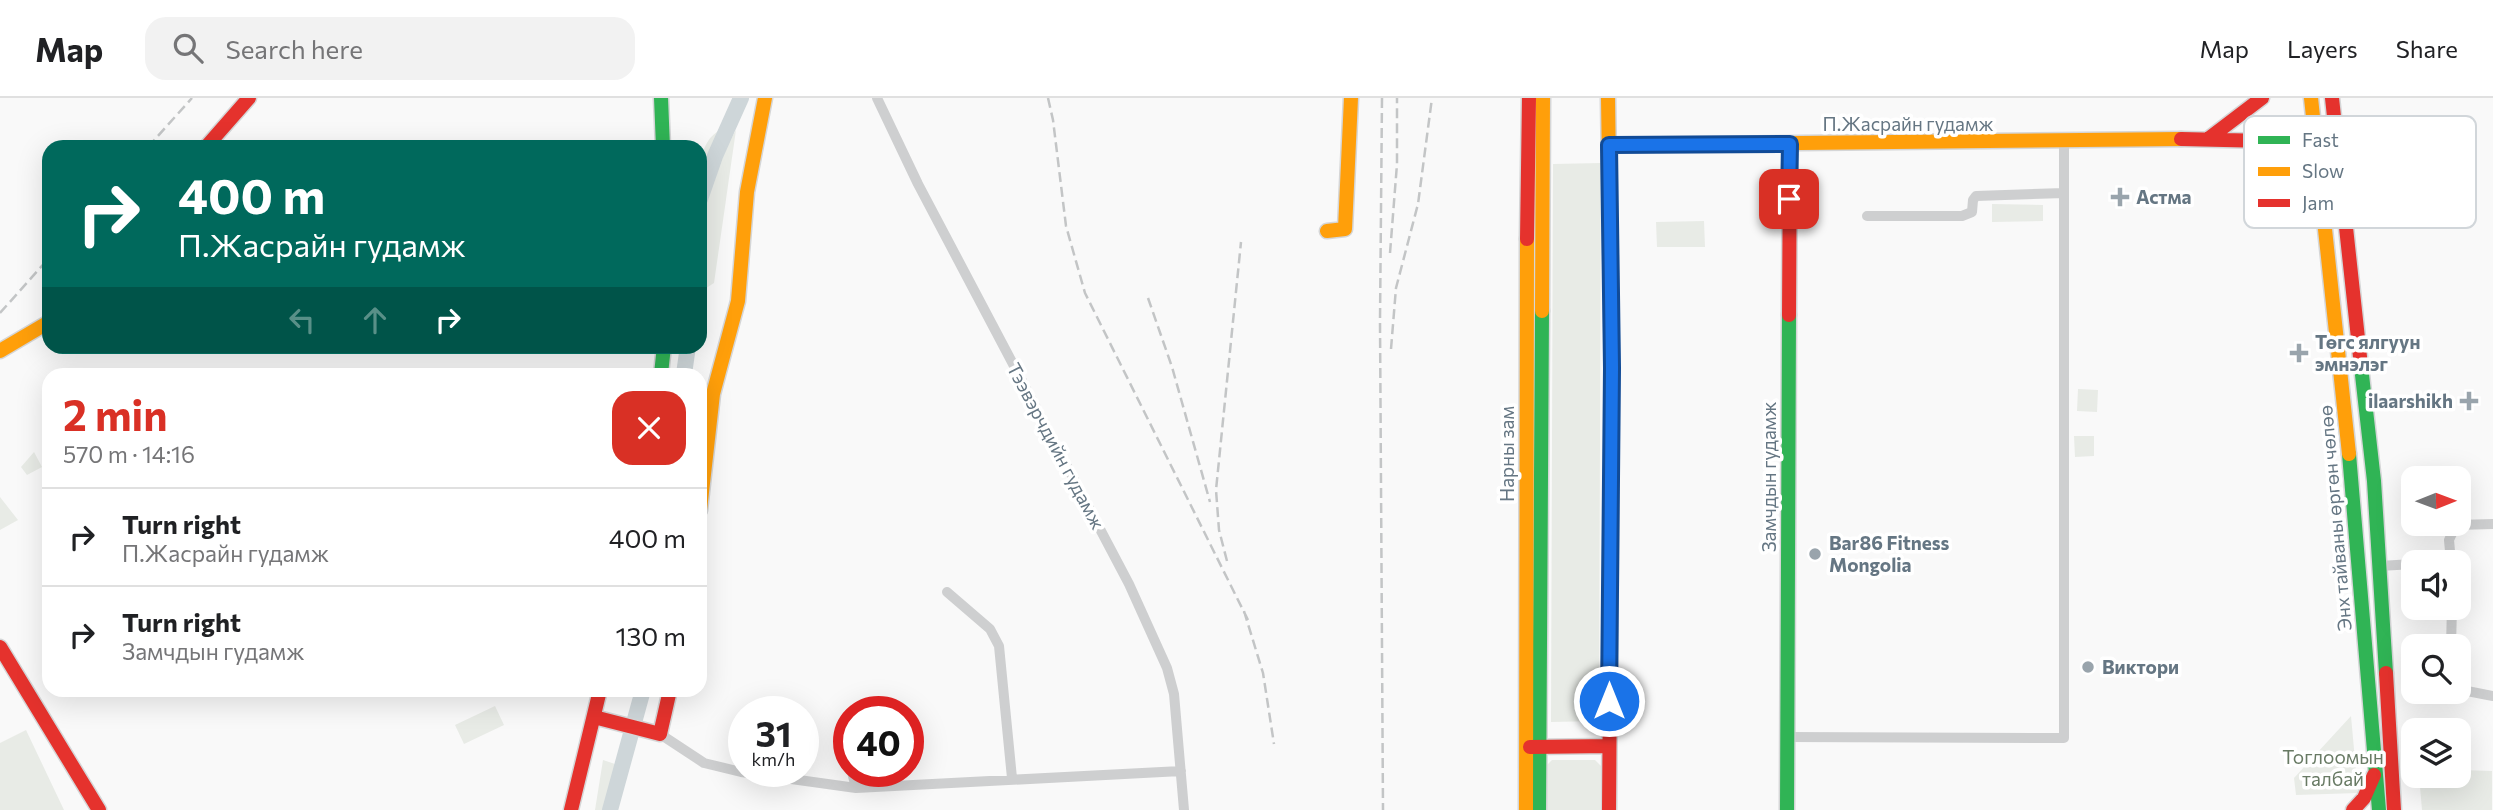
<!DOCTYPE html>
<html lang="en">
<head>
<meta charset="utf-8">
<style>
	body { margin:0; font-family:Commissioner,sans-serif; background:#f2f2f2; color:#202124; height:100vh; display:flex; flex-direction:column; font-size:26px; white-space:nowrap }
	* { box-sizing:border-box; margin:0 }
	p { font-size:23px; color:#757577 }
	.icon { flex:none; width:38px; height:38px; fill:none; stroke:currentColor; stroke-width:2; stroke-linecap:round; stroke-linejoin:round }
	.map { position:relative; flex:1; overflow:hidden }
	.side { position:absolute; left:42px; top:270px; width:665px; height:329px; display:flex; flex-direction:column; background:#fff; border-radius:21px; box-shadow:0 7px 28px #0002 }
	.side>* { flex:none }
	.guide { position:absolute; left:42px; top:42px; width:665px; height:214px; border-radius:21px; box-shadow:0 7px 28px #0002; background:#00695c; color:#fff; overflow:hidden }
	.needle { width:46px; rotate:89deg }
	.controls { position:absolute; left:2401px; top:368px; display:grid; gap:14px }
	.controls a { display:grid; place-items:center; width:70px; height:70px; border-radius:14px; background:#fff; box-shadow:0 7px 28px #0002; font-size:35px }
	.speed { position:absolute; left:728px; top:598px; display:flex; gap:14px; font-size:35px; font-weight:700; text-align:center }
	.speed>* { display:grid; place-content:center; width:91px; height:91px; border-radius:50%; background:#fff; box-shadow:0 7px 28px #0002; line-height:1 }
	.speed small { font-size:18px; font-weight:400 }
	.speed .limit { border:10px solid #d22; background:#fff; color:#111 }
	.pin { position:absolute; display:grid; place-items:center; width:60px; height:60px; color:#fff; margin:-30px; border-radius:14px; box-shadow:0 4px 10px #0006 }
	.me { position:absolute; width:77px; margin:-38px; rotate:0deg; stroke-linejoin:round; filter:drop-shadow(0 0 5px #0008) }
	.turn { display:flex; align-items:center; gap:24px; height:147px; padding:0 21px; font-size:32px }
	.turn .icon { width:91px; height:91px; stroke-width:2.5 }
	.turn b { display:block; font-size:49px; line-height:60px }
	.lanes { display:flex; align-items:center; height:66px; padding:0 21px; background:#0003; justify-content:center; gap:35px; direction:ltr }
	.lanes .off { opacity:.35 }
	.round { display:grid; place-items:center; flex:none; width:74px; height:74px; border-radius:21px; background:#f2f2f2 }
	.overview { display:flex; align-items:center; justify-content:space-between; height:119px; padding:0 21px }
	h1 { font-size:42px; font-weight:700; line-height:52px; color:#d93025 }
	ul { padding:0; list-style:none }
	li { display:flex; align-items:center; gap:21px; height:98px; padding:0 21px; border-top:2px solid #e0e0e0 }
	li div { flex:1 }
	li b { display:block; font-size:26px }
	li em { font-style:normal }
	header { display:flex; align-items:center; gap:42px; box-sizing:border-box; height:98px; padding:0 35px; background:#fff; border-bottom:2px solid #e0e0e0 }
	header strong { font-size:33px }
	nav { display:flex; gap:38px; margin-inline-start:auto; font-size:24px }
	.search { width:490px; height:63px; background:#f2f2f2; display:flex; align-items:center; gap:18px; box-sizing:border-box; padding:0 24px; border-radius:21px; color:#757577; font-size:26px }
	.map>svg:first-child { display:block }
	.green { fill:#e8ebe6 }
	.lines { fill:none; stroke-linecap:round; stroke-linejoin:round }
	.river { stroke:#ced6d9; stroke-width:16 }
	.fast-casing { stroke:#d5d6d7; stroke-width:17 }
	.slow-casing { stroke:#d5d6d7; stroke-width:17 }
	.jam-casing { stroke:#d5d6d7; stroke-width:17 }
	.street { stroke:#cecfd0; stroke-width:10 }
	.fast { stroke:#30b455; stroke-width:14 }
	.slow { stroke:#ff9f0a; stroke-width:14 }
	.jam { stroke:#e5322d; stroke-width:14 }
	.rail { stroke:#c3c5c6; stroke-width:2.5; stroke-dasharray:10 5; stroke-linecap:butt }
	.route-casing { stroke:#114b97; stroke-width:18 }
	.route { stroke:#1a73e8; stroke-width:12 }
	.poi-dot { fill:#99a4ac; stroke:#fff; stroke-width:2.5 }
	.labels { text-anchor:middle; stroke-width:7; stroke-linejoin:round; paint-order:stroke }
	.street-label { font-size:19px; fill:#657683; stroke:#fff }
	.poi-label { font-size:19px; font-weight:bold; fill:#657683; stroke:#fff; text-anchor:start }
	.park-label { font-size:19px; fill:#687a64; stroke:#fff }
	.key { fill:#fff; stroke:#d1d6da; stroke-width:2 }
	.key-label { font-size:19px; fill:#657683 }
</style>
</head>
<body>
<header>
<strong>Map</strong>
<div class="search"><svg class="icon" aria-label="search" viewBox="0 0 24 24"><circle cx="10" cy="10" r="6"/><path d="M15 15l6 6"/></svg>Search here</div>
<nav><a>Map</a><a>Layers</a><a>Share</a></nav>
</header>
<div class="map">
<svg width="2493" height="712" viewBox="0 0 2493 712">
	<rect width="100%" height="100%" fill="#f9f9f9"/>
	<!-- green -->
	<path class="green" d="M722,31l-11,23 -11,37c0,-22 -1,-49 22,-60z
		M736,32l-22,153 -14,9v-79l21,-57z
		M1601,65l-2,558 -48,1 2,-558z
		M1992,106l51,1v16l-51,1z
		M1704,123l1,26h-48l-1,-25z
		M2078,291l20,1 -1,22 -20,-1z
		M2074,338h20v20l-19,1z
		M34,354l8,15 -15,8 -6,-8z
		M0,399l18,23 -18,10z
		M495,608l9,19 -40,19 -9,-19z
		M2351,618l7,77 -62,2 -2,-17z
		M26,632l38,80h-64v-67z
		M603,662l12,4 -6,46h-14z
		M1552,662h43l6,6 -1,44h-54v-44z
		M2459,672l33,1v39h-70l-3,-35h40z"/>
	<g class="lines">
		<!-- river -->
		<path class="river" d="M700,101l15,-43 26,-58
			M684,276l4,-28
			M610,712l33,-120"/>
		<!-- fast casing -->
		<g class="fast-casing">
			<path id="fast" d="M661,0l2,49
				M2361,268l13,115 12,192
				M661,276l3,-28
				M2349,356l30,356
				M1539,712l3,-499
				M1787,712l2,-495"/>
		</g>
		<!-- slow casing -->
		<g class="slow-casing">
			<path id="slow" d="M1608,0l4,270 -2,311
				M2311,0l38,356
				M1609,47l572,-6
				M1327,133l18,-2 6,-131
				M1542,213l1,-213
				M0,253l49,-29
				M700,412l13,-116 25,-93 9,-109 18,-94
				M1526,712l1,-571"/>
		</g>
		<!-- jam casing -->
		<g class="jam-casing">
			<path id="jam" d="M2332,0l29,268
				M2181,41l135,3
				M2208,41l54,-41
				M206,49l43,-49
				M1527,141l2,-141
				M1789,217l1,-171
				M0,549l99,163
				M2386,575l8,137
				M594,619l66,17 10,-44
				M1530,649l79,-1
				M571,712l29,-120
				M1609,712l1,-131
				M2353,712l11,-12 10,-23"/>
		</g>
		<!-- street -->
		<path class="street" d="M877,0l41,86 211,400 38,84 7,26 10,116
			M1867,118h95l10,-4 1,-12 3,-4 88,-3
			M2451,464l-2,-22 7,-15 37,-1
			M2380,468l33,-2
			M947,494l43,37 9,17 13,132
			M2451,548l1,-39
			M2459,589l3,3 31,6
			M660,636l44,29 37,9 115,16 325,-17
			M1787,639l277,1v-596
			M852,674l4,16"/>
		<!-- fast -->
		<use href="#fast" class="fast"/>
		<!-- slow -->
		<use href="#slow" class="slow"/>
		<!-- jam -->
		<use href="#jam" class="jam"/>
		<!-- rail -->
		<path class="rail" d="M1048,0l5,22 13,106 19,67 163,327
			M1382,0l-2,223 3,489
			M148,49l44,-49
			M1390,155l7,-89v-66
			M1148,200l24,69 38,135
			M0,215l49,-55
			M1391,251l5,-61 22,-84 14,-106
			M1227,463l-8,-31 -3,-40 25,-248
			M1244,513l19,62 11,71"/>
	</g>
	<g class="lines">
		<!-- route casing -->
		<g class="route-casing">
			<path id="route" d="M1609,603l3,-333 -3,-223 181,-1 -1,55"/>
		</g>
		<!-- route -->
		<use href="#route" class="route"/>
	</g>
	<!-- markers -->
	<g class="poi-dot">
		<path d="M2116.5 88.5h7v7h7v7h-7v7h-7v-7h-7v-7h7z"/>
		<path d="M2295.5 244.5h7v7h7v7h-7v7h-7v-7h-7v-7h7z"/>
		<path d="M2465.5 292.5h7v7h7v7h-7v7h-7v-7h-7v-7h7z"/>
		<circle cx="1815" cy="456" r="7"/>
		<circle cx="2088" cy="569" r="7"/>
	</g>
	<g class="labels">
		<!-- street labels -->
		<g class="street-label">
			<text x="1908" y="33">П.Жасрайн гудамж</text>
			<text transform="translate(1056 348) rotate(62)" y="7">Тээвэрчдийн гудамж</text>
			<text transform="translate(1507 356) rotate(-90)" y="7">Нарны зам</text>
			<text transform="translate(1769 379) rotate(-90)" y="7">Замчдын гудамж</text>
			<text transform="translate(2335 420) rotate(-95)" y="7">Энх тайваны өргөн чөлөө</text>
		</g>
		<!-- poi labels -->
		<g class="poi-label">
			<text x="2136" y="106">Астма</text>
			<text x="2315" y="251">Төгс ялгуун<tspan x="2315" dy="22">эмнэлэг</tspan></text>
			<text x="2453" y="310" text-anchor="end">ilaarshikh</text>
			<text x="1829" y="452">Bar86 Fitness<tspan x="1829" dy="22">Mongolia</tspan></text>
			<text x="2102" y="576">Виктори</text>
		</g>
		<!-- park labels -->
		<g class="park-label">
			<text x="2333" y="666">Тоглоомын<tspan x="2333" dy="22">талбай</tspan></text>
		</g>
	</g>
	<!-- legend -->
	<rect x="2244" y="18" width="232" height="112" rx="10" class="key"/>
	<rect x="2258" y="38" width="32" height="8" fill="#30b455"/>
	<rect x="2258" y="69" width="32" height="9" fill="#ff9f0a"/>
	<rect x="2258" y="101" width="32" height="8" fill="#e5322d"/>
	<g class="key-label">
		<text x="2302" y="49">Fast</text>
		<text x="2302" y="80">Slow</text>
		<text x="2302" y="112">Jam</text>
	</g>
</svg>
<div class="controls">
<a><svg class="needle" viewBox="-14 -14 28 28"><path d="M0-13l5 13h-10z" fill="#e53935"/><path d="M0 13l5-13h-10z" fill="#757577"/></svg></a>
<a><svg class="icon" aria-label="sound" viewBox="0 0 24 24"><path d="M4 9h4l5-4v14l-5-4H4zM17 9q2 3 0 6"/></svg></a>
<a><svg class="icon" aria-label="search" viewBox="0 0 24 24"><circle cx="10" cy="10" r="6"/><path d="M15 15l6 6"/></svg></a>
<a><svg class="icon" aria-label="layers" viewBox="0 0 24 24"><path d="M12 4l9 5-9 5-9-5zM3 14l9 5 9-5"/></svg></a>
</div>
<div class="speed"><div>31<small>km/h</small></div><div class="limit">40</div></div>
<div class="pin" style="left:1789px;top:101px;background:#d93025"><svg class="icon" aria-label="arrive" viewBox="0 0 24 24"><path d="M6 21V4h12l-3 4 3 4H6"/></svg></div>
<svg class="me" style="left:1609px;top:603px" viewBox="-20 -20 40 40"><circle r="17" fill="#1a73e8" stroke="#fff" stroke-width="3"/><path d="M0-11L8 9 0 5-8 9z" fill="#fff"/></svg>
<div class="guide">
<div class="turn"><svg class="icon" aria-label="right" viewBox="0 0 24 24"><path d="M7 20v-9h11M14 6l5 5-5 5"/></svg><div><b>400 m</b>П.Жасрайн гудамж</div></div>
<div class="lanes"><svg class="icon off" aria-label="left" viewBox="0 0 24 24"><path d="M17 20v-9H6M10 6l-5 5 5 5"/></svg><svg class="icon off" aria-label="ahead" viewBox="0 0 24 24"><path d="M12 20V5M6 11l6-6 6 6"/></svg><svg class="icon" aria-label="right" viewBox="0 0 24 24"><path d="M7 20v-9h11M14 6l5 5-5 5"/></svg></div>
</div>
<section class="side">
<div class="overview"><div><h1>2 min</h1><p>570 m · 14:16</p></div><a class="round" style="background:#d93025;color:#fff"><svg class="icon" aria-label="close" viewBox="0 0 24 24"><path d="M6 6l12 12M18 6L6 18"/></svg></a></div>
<ul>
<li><svg class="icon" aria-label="right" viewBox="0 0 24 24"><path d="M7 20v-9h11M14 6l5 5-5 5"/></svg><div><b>Turn right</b><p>П.Жасрайн гудамж</p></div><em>400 m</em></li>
<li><svg class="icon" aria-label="right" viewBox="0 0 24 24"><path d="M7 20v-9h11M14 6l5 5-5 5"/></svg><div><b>Turn right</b><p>Замчдын гудамж</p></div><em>130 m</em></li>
</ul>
</section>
</div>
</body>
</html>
